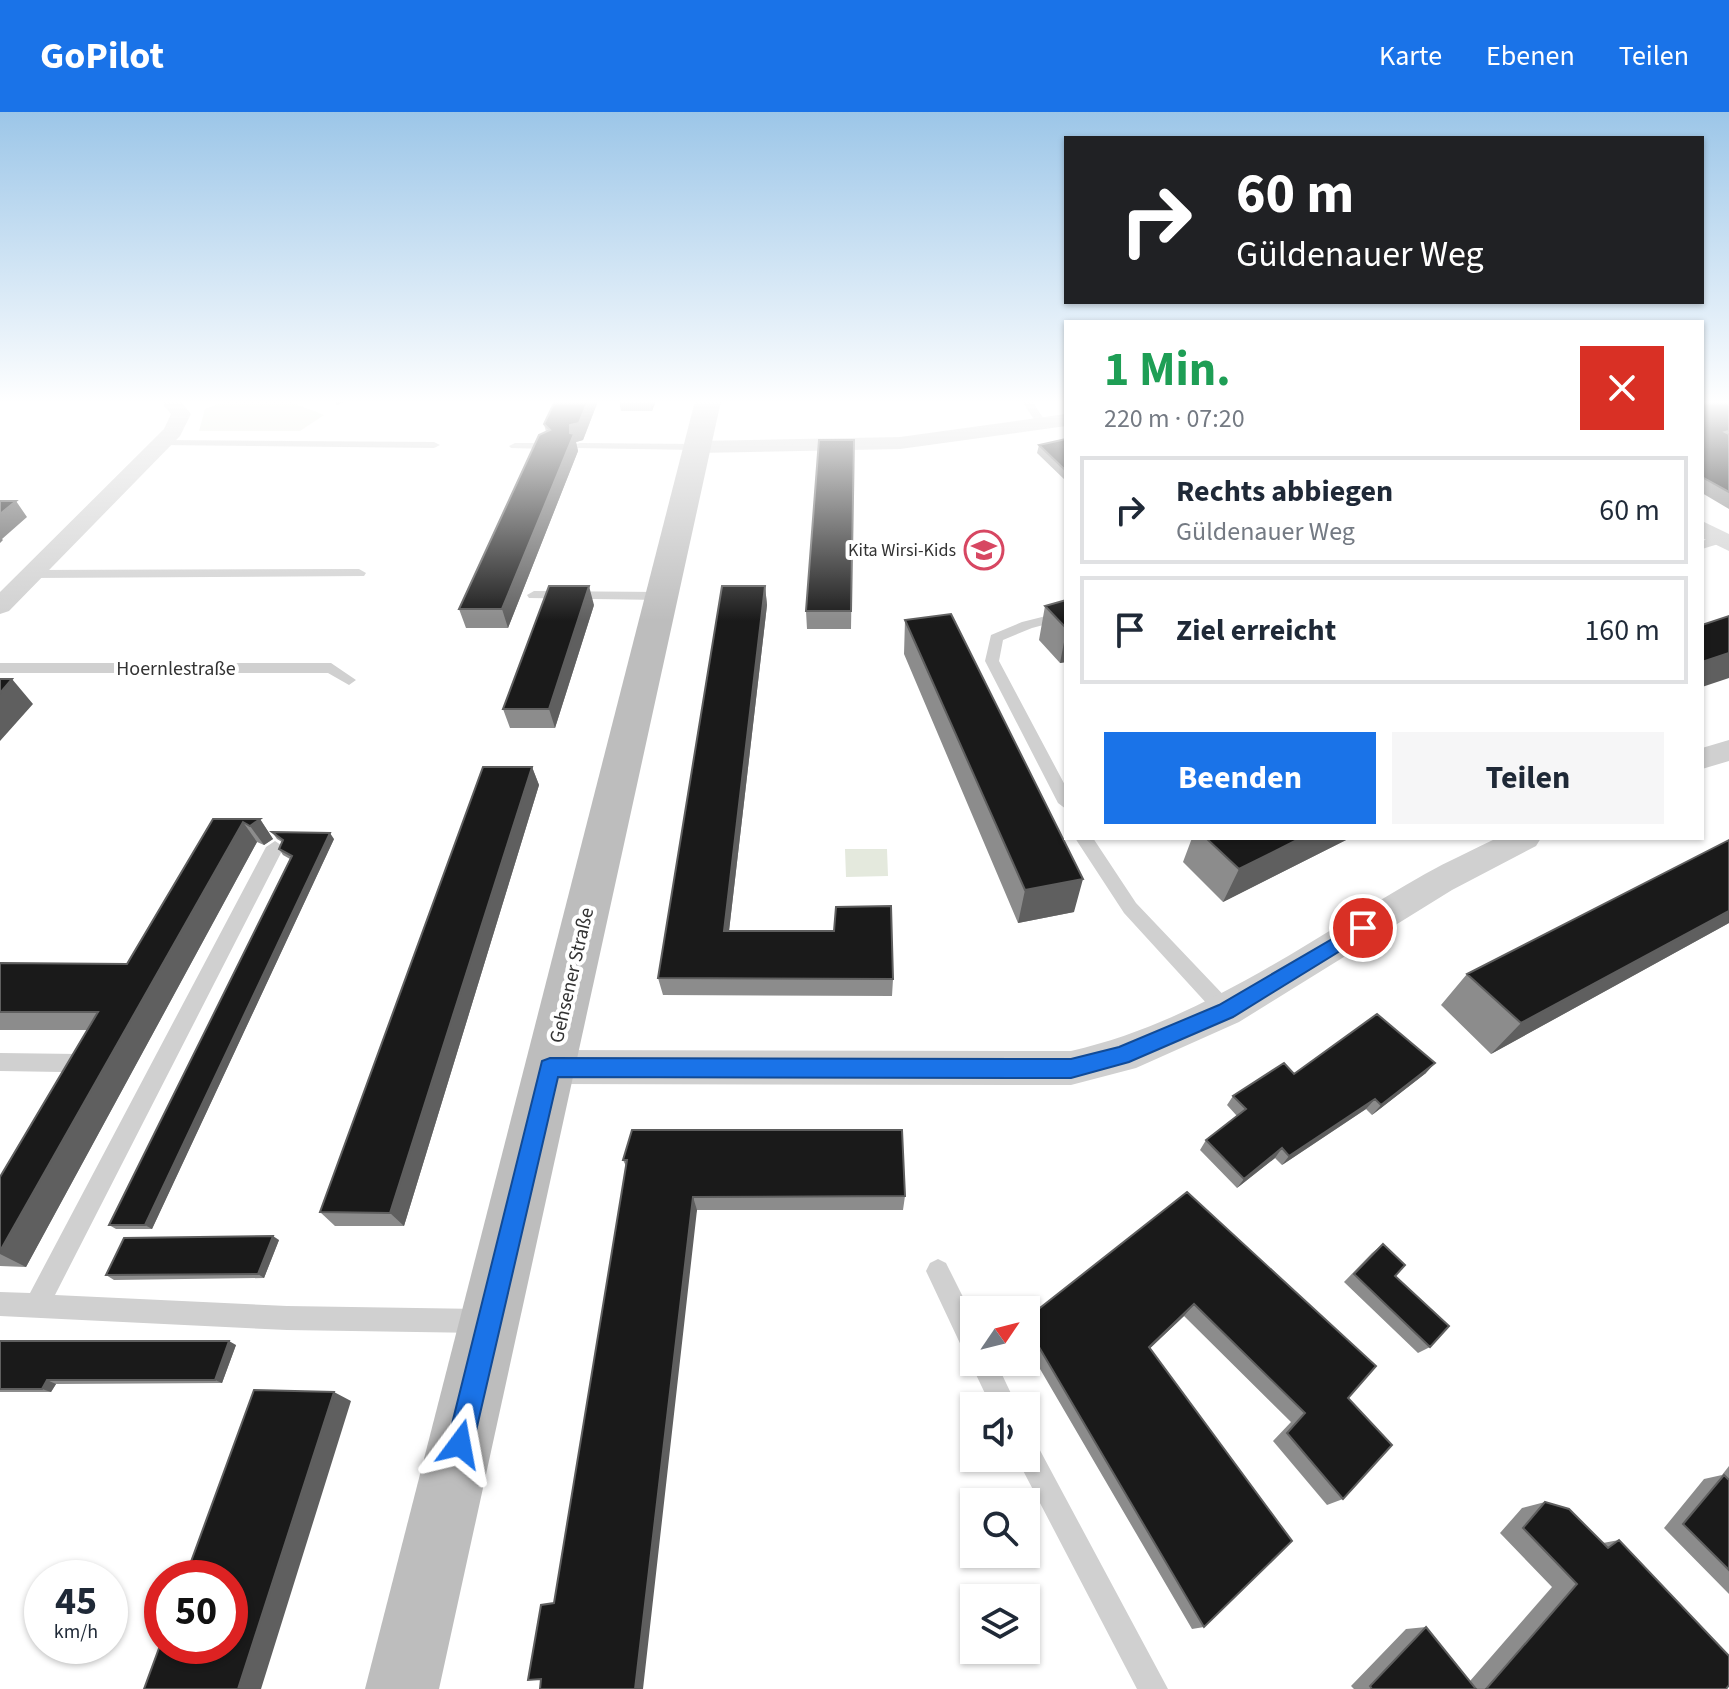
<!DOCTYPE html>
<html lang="de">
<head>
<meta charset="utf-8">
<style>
	body { margin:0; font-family:"Source Sans 3",sans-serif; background:#f6f6f7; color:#1f2937; height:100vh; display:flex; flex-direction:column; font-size:30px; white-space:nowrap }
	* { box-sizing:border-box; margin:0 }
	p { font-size:26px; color:#747a83 }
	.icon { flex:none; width:44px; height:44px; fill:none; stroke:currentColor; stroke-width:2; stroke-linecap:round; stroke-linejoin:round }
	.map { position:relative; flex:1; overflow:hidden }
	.drawer { position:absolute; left:1064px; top:208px; width:640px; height:520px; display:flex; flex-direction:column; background:#fff; border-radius:0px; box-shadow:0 2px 6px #0004 }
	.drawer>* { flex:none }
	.banner { position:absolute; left:1064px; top:24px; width:640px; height:168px; border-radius:0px; box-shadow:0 2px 6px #0004; background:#202124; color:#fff; overflow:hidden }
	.needle { width:52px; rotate:55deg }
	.buttons { position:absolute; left:960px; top:1184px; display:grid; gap:16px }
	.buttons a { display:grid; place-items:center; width:80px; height:80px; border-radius:0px; background:#fff; box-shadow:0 2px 6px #0004; font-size:40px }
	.speed { position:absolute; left:24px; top:1448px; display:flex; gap:16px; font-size:40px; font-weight:700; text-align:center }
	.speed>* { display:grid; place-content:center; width:104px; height:104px; border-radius:50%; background:#fff; box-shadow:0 2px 6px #0004; line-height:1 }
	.speed small { font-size:20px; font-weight:400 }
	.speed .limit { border:12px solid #d22; background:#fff; color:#111 }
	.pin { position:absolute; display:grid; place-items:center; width:68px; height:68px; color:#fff; margin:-34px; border:4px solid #fff; border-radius:50%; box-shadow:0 2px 8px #0007 }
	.me { position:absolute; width:88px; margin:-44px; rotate:13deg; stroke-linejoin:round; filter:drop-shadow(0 0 6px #0008) }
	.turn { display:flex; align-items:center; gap:28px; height:168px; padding:0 40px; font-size:36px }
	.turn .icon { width:104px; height:104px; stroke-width:2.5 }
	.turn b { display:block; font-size:56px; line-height:68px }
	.round { display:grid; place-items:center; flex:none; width:84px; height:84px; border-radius:0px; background:#f6f6f7 }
	.head { display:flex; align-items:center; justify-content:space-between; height:136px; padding:0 40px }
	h1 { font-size:48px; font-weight:700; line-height:60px; color:#1e9e55 }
	.action { display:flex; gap:16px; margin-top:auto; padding:16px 40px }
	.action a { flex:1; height:92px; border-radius:0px; background:#1a73e8; color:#fff; font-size:32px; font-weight:700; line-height:92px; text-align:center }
	.action a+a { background:#f6f6f7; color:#1f2937 }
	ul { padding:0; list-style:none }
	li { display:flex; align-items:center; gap:24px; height:108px; margin:0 16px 12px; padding:0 24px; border:4px solid #e0e1e3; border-radius:0px }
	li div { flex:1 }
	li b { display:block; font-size:30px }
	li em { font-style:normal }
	header { display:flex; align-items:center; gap:48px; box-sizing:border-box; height:112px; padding:0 40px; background:#1a73e8; color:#fff }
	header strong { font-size:38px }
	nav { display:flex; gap:44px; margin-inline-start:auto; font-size:28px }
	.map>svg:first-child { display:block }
	.green { fill:#e4e9dd }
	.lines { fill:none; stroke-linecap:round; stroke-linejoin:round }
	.service { fill:#d0d0d0; fill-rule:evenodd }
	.minor { fill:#d0d0d0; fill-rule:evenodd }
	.secondary { fill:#bdbdbd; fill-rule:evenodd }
	.wall { fill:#8c8c8c }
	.shaded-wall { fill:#5f5f5f }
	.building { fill:#1a1a1a; stroke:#5f5f5f; stroke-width:2 }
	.route { fill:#1a73e8; stroke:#114b97; stroke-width:2 }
	.labels { text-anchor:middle; stroke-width:8; stroke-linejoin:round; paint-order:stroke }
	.far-poi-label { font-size:18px; fill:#333; stroke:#fff; text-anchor:end }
	.street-label { font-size:20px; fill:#333; stroke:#fff }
</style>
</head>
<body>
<header>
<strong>GoPilot</strong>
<nav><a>Karte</a><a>Ebenen</a><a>Teilen</a></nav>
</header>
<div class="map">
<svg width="1729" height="1577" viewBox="0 0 1729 1577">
	<rect width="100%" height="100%" fill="#fff"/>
	<!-- green -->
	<path class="green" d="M225,289h63l36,14 -24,16h-101l6,-22z
		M845,737h42l1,27 -42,1z"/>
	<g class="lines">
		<!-- service -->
		<path class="service" d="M1022,289h10l15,23 -1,2h-8z
			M164,328l270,2 6,3 -6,3 -274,-3 -2,-2z
			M515,331h31l6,3 -6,3 -35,-1 -2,-2z
			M580,331l116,1 6,3 -6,3 -120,-2v-4z
			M1721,423l6,4 -2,3 -23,7v-8z
			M359,457l7,4 -2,3 -331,2 -7,-4 7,-4z
			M534,479l127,1 7,4 -7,4 -132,-2 -2,-3z
			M1066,499v8l-34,9 -29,12 -4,21 67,126v22l-8,-6 -73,-142 6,-26 31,-13z
			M0,551h331l25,17 -7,5 -21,-12h-328z
			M1075,726h18l43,65 97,102 3,6 -3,6 -7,2 -7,-2 -95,-104z
			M275,729l9,6 -229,448 232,11 194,3 9,3 3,9 -3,9 -9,3 -194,-3 -287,-14v-24l30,1 236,-446z
			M0,941l78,1 7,3 3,6 -9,16 -7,3 -7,-3 -3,-7 -62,-1z
			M938,1147l8,4 28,56v43h22l21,44h-26l-21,-44 3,-5 -8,-3 -39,-83 4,-8z
			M1026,1325l9,4 133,248h-31l-120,-230 9,-1z"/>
		<!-- minor -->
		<path class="minor" d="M160,289h20l11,13 -11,22 -171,175 -9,3v-22l164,-163 7,-15z
			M1066,302v12l-166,23 -204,4 -10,-6 10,-6 204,-4z
			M1702,409l27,13v17l-27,-13z
			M1729,628v21l-27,8v-21z
			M1497,726h44l-5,8 -84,44 -213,132 -103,46 -65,17 -521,-1 -14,-5 -5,-12 5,-12 14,-5 521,1c131,-30 239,-112 354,-177 23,-13 48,-24 72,-36z"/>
		<!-- secondary -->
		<path class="secondary" d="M695,289h26l-282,1288h-74z"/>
	</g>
	<!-- wall -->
	<path class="wall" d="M555,289h43l-15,39 -7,2 2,9 -70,177h-42l-7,-19 87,-177 -2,-8z
		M619,289h37l-4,10h-31z
		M758,289h33v1h-33z
		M1702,289h27v108l-27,-16z
		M1066,327v42l-29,-28 2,-8z
		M854,328l-3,189h-44l-1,-18z
		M765,474l2,19 -38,326 164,48 -1,17 -229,-1 -5,-17z
		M1066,488v62l-6,1 -21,-23 6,-34z
		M594,493l-39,123h-45l-7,-19z
		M905,508l169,292 -56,11 -114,-269z
		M532,655l7,18 -135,441h-69l-15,-14z
		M213,707h47l13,20 -9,6 -7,-3 -231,425 -26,-1v-89l87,-147h-87v-67l127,1z
		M272,720l62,7 -182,390h-36l-7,-4 181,-366 -7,-4 -4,-6 3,-7 -5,-3z
		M1192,726h158l-127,64 -40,-40z
		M1729,811l-238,131 -50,-49 26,-31z
		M1426,961l-54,42 -6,-6 -84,56 -7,-7 -38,30 -37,-38 6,-10 31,-24 -10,-11 6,-9 61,-22z
		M623,1048l282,36 -2,14h-206l-156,470 85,-514z
		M1187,1080l161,206 -5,101 -16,6 -54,-64 18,-19 -107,-106 -34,32 54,279 -12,2 -166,-284v-26z
		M279,1128l-15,38 -150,2 -8,-5z
		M1383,1132l12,32 35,71 -12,6 -74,-71 28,-29z
		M0,1229l236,4 -14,38 -166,1 -5,8h-51z
		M1729,1354v128l-65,-66 40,-49 18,-4z
		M1545,1390l58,41 16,-3 107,149h-372l-3,-3 55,-57 20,-2 44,54 82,-94 -52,-54 22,-25z"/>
	<!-- shaded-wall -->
	<path class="shaded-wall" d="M335,289h11l-9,4z
		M588,289h10l-15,39 -7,2 2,9 -70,177 -6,-19 68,-176v-8z
		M650,289h6l-4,10z
		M16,389l11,16 -25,22 1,1 -3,3v-29z
		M589,474l5,19 -39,123 -6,-19z
		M765,474l2,19 -40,343 -3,-17z
		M1066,520v30l-6,1z
		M1729,541v25l-27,9v-25z
		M12,567l21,25 -33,37v-48z
		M532,655l7,18 -135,441 -14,-13z
		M260,707l13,20 -9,6 -14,-19z
		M243,710l14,20 -231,425 -26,-13v-3z
		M330,721l4,6 -182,390 -7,-4z
		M1301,726h49l-127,64 16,-33z
		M1083,767l-9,33 -56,11 7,-33z
		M1729,799v12l-238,131 30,-31z
		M1435,951l-9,10 -54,42 9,-10z
		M1375,987l-9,10 -84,56 7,-9z
		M1282,1036l-7,10 -38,30 7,-9z
		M693,1085l4,13 -54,479h-8z
		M273,1124l6,4 -15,38 -6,-4z
		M1194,1192l-10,12 -43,41 8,-10z
		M229,1229l7,4 -14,38 -7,-3z
		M47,1268l9,4 -5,8 -9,-3z
		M334,1280l17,9 -90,288h-23z"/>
	<!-- building -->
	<path class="building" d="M555,289h33l-9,22 -9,2v8l4,1 -72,175h-43l80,-174 11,-5 -6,-6z
		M1702,289h27v30l-4,1 4,2v58l-27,-15z
		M1066,327v32l-27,-26z
		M819,328h35l-3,171h-45z
		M0,389h16l-16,13z
		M549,474h40l-40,123h-46z
		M722,474h43l-41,345h110l2,-24 55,-1 2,73 -235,-1z
		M1066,488v28l-21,-22z
		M951,502l132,265 -58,11 -120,-270z
		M1729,504v37l-27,9v-37z
		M0,567h12l-12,14z
		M483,655h49l-142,446 -70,-1z
		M213,707h47l-10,7 -7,-4 -243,429v-74l98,-165h-98v-49l127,1z
		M272,720l58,1 -185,392h-36l183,-369 -13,-7 4,-9z
		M1206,726h95l-62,31z
		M1729,728v71l-208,112 -54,-49z
		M1377,902l58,49 -54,42 -6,-6 -86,57 -7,-8 -38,31 -38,-39 40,-31 -13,-13 51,-33 10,11z
		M632,1018h270l3,66 -212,1 -58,492h-95l1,-10 -13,1 13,-75 13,-2 73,-443h-4z
		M1187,1080l189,174 -28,32 44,47 -49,54 -56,-66 18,-20 -111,-109 -45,43 143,194 -88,86 -178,-302v-6z
		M273,1124l-15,38 -152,1 18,-37z
		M1383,1132l22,21 -10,11 54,50 -19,21 -76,-73z
		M0,1229h229l-14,39h-168l-5,9h-42z
		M254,1278l80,2 -96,297h-94l18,-49v6h68v-68h-45z
		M1724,1363l5,5v90l-46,-46z
		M1545,1390l24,7 39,39 11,-8 110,116v29l-3,4h-240l91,-105 -54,-56z
		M1426,1515l50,62h-104l-2,-3z"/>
	<!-- sky -->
	<linearGradient id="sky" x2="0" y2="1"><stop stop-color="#9cc6e8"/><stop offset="0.57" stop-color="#fff"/><stop offset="1" stop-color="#fff" stop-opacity="0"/></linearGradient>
	<rect width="1729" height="509" fill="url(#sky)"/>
	<!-- route -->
	<path class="route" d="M1363,809l6,2 3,5 -3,5 -136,84 -104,45 -58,16 -513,-1 -85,367 -3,9 -10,4 -9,-4 -4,-9 95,-383 8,-3 521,1 48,-12 100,-42z"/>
	<!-- icons -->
	<defs>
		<g id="school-ring" transform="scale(2)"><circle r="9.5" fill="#fff" stroke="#d74762" stroke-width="1.5"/><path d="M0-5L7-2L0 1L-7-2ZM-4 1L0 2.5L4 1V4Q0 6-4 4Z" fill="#d74762"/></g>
	</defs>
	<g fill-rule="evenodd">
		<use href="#school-ring" x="984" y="438"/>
	</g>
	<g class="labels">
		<!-- far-poi labels -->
		<g class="far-poi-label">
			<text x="956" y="444">Kita Wirsi-Kids</text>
		</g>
		<!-- street labels -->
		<g class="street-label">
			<text x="176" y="563">Hoernlestraße</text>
			<text transform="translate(571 863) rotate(-77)" y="7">Gehsener Straße</text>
		</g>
	</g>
</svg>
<div class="buttons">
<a><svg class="needle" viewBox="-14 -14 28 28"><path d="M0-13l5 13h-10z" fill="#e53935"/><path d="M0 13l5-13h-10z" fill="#747a83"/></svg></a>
<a><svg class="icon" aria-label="sound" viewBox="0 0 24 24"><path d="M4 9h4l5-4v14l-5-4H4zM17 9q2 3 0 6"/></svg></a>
<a><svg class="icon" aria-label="search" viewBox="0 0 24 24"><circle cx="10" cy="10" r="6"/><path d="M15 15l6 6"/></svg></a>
<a><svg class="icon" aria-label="layers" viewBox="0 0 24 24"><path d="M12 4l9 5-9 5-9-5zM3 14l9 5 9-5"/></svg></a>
</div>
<div class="speed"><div>45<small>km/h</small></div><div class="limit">50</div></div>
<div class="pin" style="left:1363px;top:816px;background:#d93025"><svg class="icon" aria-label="arrive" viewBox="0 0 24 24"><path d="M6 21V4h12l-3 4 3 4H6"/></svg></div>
<svg class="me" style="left:460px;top:1332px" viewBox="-20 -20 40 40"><path d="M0-17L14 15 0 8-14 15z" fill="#1a73e8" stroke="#fff" stroke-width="4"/></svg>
<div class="banner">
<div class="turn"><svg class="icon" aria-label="right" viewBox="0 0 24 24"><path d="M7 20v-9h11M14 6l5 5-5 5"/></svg><div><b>60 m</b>Güldenauer Weg</div></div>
</div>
<section class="drawer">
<div class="head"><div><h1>1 Min.</h1><p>220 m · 07:20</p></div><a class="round" style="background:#d93025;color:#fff"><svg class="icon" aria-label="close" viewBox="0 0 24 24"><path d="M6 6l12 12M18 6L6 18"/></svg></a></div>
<ul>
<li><svg class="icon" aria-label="right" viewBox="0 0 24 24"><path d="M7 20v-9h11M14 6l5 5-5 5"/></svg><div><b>Rechts abbiegen</b><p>Güldenauer Weg</p></div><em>60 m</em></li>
<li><svg class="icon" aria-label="arrive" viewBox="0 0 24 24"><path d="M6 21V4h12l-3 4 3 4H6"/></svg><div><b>Ziel erreicht</b></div><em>160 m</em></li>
</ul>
<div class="action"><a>Beenden</a><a>Teilen</a></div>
</section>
</div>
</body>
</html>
